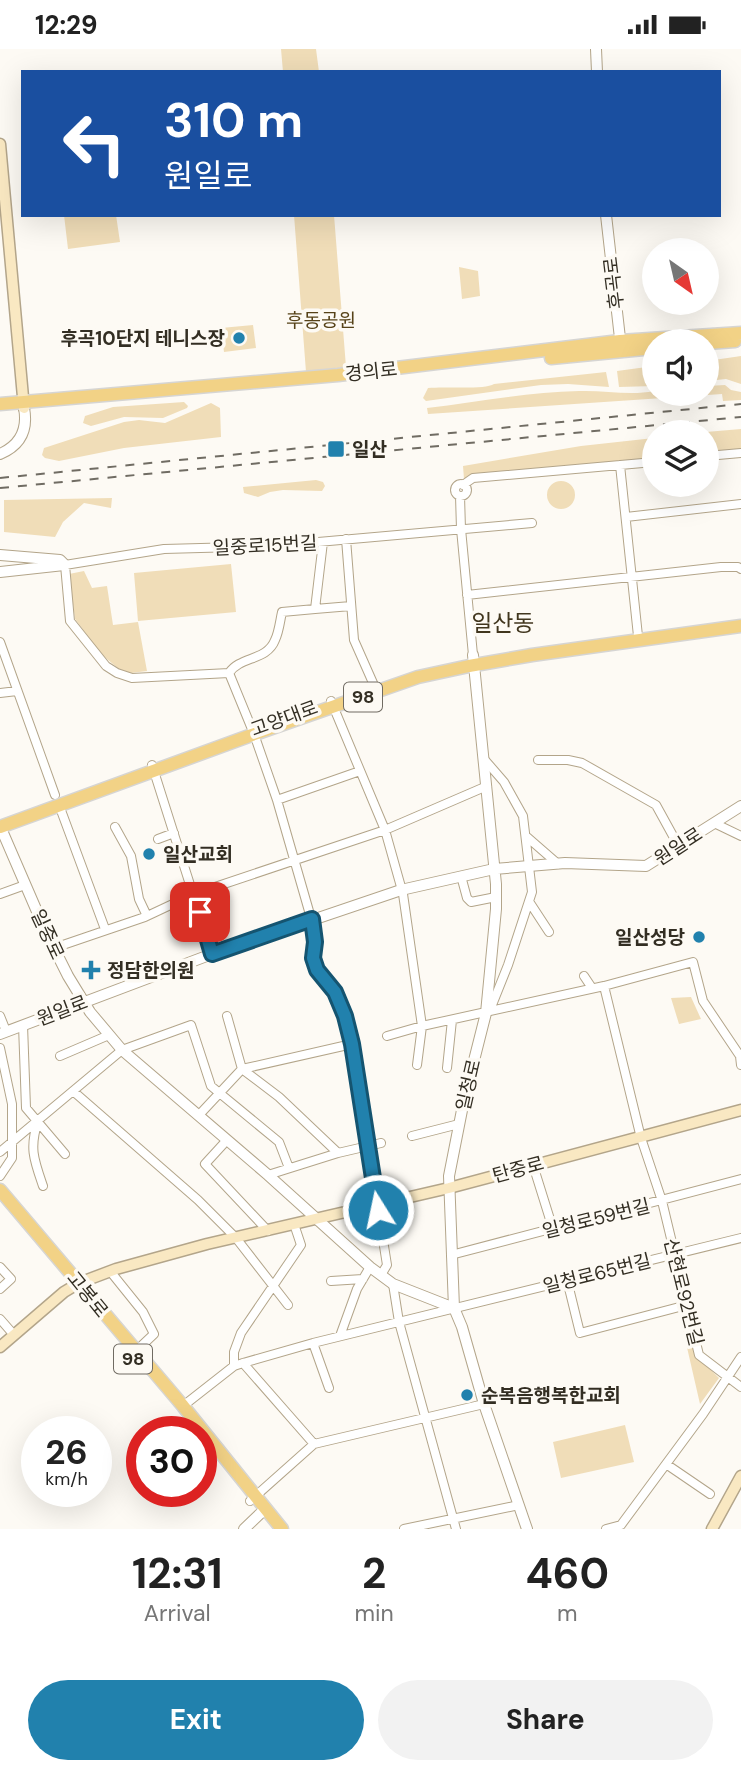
<!DOCTYPE html>
<html lang="en">
<head>
<meta charset="utf-8">
<style>
	body { margin:0; font-family:"DM Sans","Noto Sans KR",sans-serif; background:#f2f2f2; color:#222; height:100vh; display:flex; flex-direction:column; font-size:26px; white-space:nowrap }
	* { box-sizing:border-box; margin:0 }
	p { font-size:23px; color:#767676 }
	.icon { flex:none; width:38px; height:38px; fill:none; stroke:currentColor; stroke-width:2; stroke-linecap:round; stroke-linejoin:round }
	.map { position:relative; height:1480px; overflow:hidden }
	.panel { display:flex; flex-direction:column; background:#fff; flex:1 }
	.panel>* { flex:none }
	.top-card { position:absolute; left:21px; top:21px; width:700px; height:147px; border-radius:0px; box-shadow:0 7px 28px #0002; background:#1a4fa0; color:#fff; overflow:hidden }
	.needle { width:46px; rotate:146deg }
	.tools { position:absolute; left:642px; top:189px; display:grid; gap:14px }
	.tools a { display:grid; place-items:center; width:77px; height:77px; border-radius:50%; background:#fff; box-shadow:0 7px 28px #0002; font-size:35px }
	.speed { position:absolute; left:21px; top:1367px; display:flex; gap:14px; font-size:35px; font-weight:700; text-align:center }
	.speed>* { display:grid; place-content:center; width:91px; height:91px; border-radius:50%; background:#fff; box-shadow:0 7px 28px #0002; line-height:1 }
	.speed small { font-size:18px; font-weight:400 }
	.speed .limit { border:10px solid #d22; background:#fff; color:#111 }
	.pin { position:absolute; display:grid; place-items:center; width:60px; height:60px; color:#fff; margin:-30px; border-radius:14px; box-shadow:0 4px 10px #0006 }
	.me { position:absolute; width:77px; margin:-38px; rotate:350deg; stroke-linejoin:round; filter:drop-shadow(0 0 5px #0008) }
	.turn { display:flex; align-items:center; gap:24px; height:147px; padding:0 28px; font-size:32px }
	.turn .icon { width:91px; height:91px; stroke-width:2.5 }
	.turn b { display:block; font-size:49px; line-height:60px }
	.eta { display:flex; justify-content:space-evenly; align-items:center; height:119px; text-align:center }
	.eta b { font-size:42px; font-weight:700; line-height:49px }
	.cta { display:flex; gap:14px; margin-top:auto; padding:14px 28px }
	.cta a { flex:1; height:80px; border-radius:42px; background:#2181ad; color:#fff; font-size:28px; font-weight:700; line-height:80px; text-align:center }
	.cta a+a { background:#f2f2f2; color:#222 }
	.status { display:flex; justify-content:space-between; align-items:center; height:49px; padding:0 35px; background:#fff; direction:ltr }
	.status svg { height:19px; fill:currentColor }
	.map>svg:first-child { display:block }
	.green { fill:#f0ddb8 }
	.lines { fill:none; stroke-linecap:round; stroke-linejoin:round }
	.minor-casing { stroke:#b3a58a; stroke-width:10 }
	.tertiary-casing { stroke:#b3a58a; stroke-width:12 }
	.secondary-casing { stroke:#b3a58a; stroke-width:13 }
	.primary-casing { stroke:#d6d5d3; stroke-width:15 }
	.minor { stroke:#fff; stroke-width:8 }
	.tertiary { stroke:#fff; stroke-width:10 }
	.secondary { stroke:#f9e8c2; stroke-width:10 }
	.primary { stroke:#f2d286; stroke-width:12 }
	.rail { stroke:#706c63; stroke-width:2; stroke-dasharray:9 9; stroke-linecap:butt }
	.route-casing { stroke:#155470; stroke-width:18 }
	.route { stroke:#2181ad; stroke-width:12 }
	.poi-dot { fill:#2181ad; stroke:#fdfaf4; stroke-width:2.5 }
	.labels { text-anchor:middle; stroke-width:7; stroke-linejoin:round; paint-order:stroke }
	.shield { fill:#fdfaf4; stroke:#706b62; stroke-width:2 }
	.shield-label { font-size:18px; font-weight:bold; fill:#332e23 }
	.street-label { font-size:19px; fill:#332e23; stroke:#fdfaf4 }
	.park-label { font-size:19px; fill:#564218; stroke:#fdfaf4 }
	.poi-label { font-size:19px; font-weight:bold; fill:#332e23; stroke:#fdfaf4; text-anchor:start }
	.quarter-label { font-size:23px; fill:#41361e; stroke:#fdfaf4 }
</style>
</head>
<body>
<div class="status"><b>12:29</b><svg viewBox="0 0 49 12"><path d="M0 12V9h3v3zM5 12V6h3v6zM10 12V3h3v9zM15 12V0h3v12zM26 1h20v11H26zM47 4h2v5h-2z"/></svg></div>
<div class="map">
<svg width="741" height="1480" viewBox="0 0 741 1480">
	<rect width="100%" height="100%" fill="#fdfaf4"/>
	<!-- green -->
	<path class="green" d="M281,0h35l3,23h-36z
		M64,166h52l4,27 -52,7z
		M294,166h40l12,152 -40,5z
		M459,218l19,4 2,25 -18,3z
		M253,276l3,23 -32,4 -3,-24z
		M741,307v28l-15,-5 -19,2v-20z
		M654,317v20l-35,1 -2,-16z
		M606,323l3,15 -41,-3 -27,1 -115,16 -3,-3 5,-10c16,-2 57,2 66,-4z
		M725,336l6,5 10,2v8l-18,1 -1,-7 -294,20 -1,-6c50,-6 101,-16 152,-17 25,-1 51,5 75,0v3h53v-8z
		M184,353l4,4 -1,2 -24,10 -39,-1 -33,9 -8,-3 2,-7 28,-9z
		M211,354l9,5 1,29 -97,11 -65,13 -14,-3 -3,-3 2,-7 80,-26 15,-2 26,3z
		M741,380v20l-34,3 -1,-20z
		M654,389v20l-190,21 -1,-13 118,-20z
		M316,431l7,2 2,4 -3,5 -39,-1 -13,2 -12,5 -14,-4 -1,-6z
		M547 446a14 14 0 1 1 28 0a14 14 0 1 1-28 0Z
		M112,449l-1,10 -27,-5 -21,19 -8,15 -51,-5v-32z
		M231,515l5,48 -98,9 -4,-48z
		M84,522l8,17 15,-2 6,39 25,-3 9,49 -16,2 -12,-4 -17,-14 -27,-36 -6,-45z
		M691,948l10,22 -22,5 -8,-26z
		M685,1267l13,41 21,21 -19,26 -20,-87z
		M625,1376l9,37 -73,16 -8,-36z"/>
	<g class="lines">
		<!-- minor casing -->
		<g class="minor-casing">
			<path id="minor" d="M707,407l34,-3
				M620,416l18,171
				M455 441a6 6 0 1 1 12 0a6 6 0 1 1-12 0Z
				M463,436l10,-7 181,-16
				M460,447l1,33 12,126
				M626,468l115,-13
				M346,490l8,101 23,52
				M323,493l-8,67 36,-3
				M467,546l254,-28h17l3,2
				M0,593l55,153
				M229,624l-97,5 -15,-5 -11,-7 -36,-45 -5,-56 99,-16 109,-3 259,-23
				M229,624l25,61 23,66 36,125v33l4,12 18,22 10,24 7,28 35,221 -6,10
				M229,624c11,-17 38,-12 46,-33 4,-8 5,-19 7,-28l33,-3
				M0,644l17,-2
				M331,652l54,129 18,64 19,132 -5,39
				M484,710l20,23 19,34 9,76 -24,73 -16,40 -6,8
				M538,711h30l14,3 74,42 22,40
				M152,716l60,189
				M277,751l83,-29
				M59,756l46,124
				M714,774l27,13
				M115,778l16,29 8,43 8,17
				M527,788l31,27
				M158,790l16,-6
				M461,827l6,22 4,4 25,-5
				M0,845l25,-9
				M530,854l19,29
				M54,899l91,-31 49,-23 191,-64 102,-44
				M584,927l8,12
				M604,937l37,152 21,63 37,154 42,32
				M0,967l6,15
				M227,967l15,53 37,28 59,56
				M23,976l3,83 39,46
				M387,987l35,-10 182,-40 89,-24 10,39 37,55 1,9
				M0,999l12,56v54l-12,18
				M60,1007l49,-21
				M447,1019l5,-48
				M73,1042l125,109 38,38 52,67
				M199,1066l43,-46 110,-25
				M38,1072c-9,27 -4,39 5,65
				M412,1087l47,-12
				M227,1091l-22,24 63,67
				M0,1103l122,-102 69,-25 20,61 68,56 10,26
				M533,1116l20,64
				M268,1126l70,-22 43,-10
				M451,1206l290,-76
				M0,1218l11,12 -11,10
				M110,1222l33,41 11,22 -18,17
				M567,1231l13,53 107,-28
				M331,1232l32,-2
				M393,1235l6,38 57,207
				M0,1270l14,16
				M340,1287l17,-47 13,-22
				M313,1294l16,45
				M243,1314l71,81
				M234,1317v-14l7,-19 60,-88 -7,-21
				M183,1357l51,-40 9,-3 70,-20 428,-105
				M666,1415l44,30
				M250,1452l64,-57 170,-40
				M404,1480l115,-24
				M606,1480l15,-4 82,-111 38,-57"/>
		</g>
		<!-- tertiary casing -->
		<g class="tertiary-casing">
			<path id="tertiary" d="M596,0l1,23
				M606,166l15,132
				M0,405c21,-9 28,-25 24,-46
				M0,506l60,5 5,5
				M0,523l64,-7
				M473,606l23,229v25l-10,104 -22,87 -15,76 5,132 8,19 22,77 43,125
				M0,777l45,104 23,46 22,36 32,38 146,125 102,92 23,17 61,24
				M0,985l212,-80 189,-64 93,-21 71,-6 81,3 95,-60
				M244,1480l21,-20"/>
		</g>
		<!-- secondary casing -->
		<g class="secondary-casing">
			<path id="secondary" d="M0,95l24,264
				M0,1298l64,-55 15,-9 37,-14 91,-25 242,-56 292,-78
				M712,1480l29,-53"/>
		</g>
		<!-- primary casing -->
		<g class="primary-casing">
			<path id="primary" d="M707,294l28,-2
				M551,309l103,-10
				M0,355l338,-29 282,-34 121,-8
				M0,778l249,-91 169,-59 51,-11 63,-11 209,-29
				M0,1141l183,216 99,123"/>
		</g>
		<!-- minor -->
		<use href="#minor" class="minor"/>
		<!-- tertiary -->
		<use href="#tertiary" class="tertiary"/>
		<!-- secondary -->
		<use href="#secondary" class="secondary"/>
		<!-- primary -->
		<use href="#primary" class="primary"/>
		<!-- rail -->
		<path class="rail" d="M0,429l741,-74
			M0,439l741,-71"/>
	</g>
	<g class="lines">
		<!-- route casing -->
		<g class="route-casing">
			<path id="route" d="M200,863l12,42 100,-35 3,23 -2,16 4,12 18,22 10,24 7,28 26,166"/>
		</g>
		<!-- route -->
		<use href="#route" class="route"/>
	</g>
	<!-- markers -->
	<g class="poi-dot">
		<circle cx="239" cy="289" r="7"/>
		<rect x="327" y="391" width="18" height="18" rx="3.5"/>
		<circle cx="149" cy="805" r="7"/>
		<circle cx="699" cy="888" r="7"/>
		<path d="M87.5 910.5h7v7h7v7h-7v7h-7v-7h-7v-7h7z"/>
		<circle cx="467" cy="1346" r="7"/>
	</g>
	<g class="labels">
		<!-- shield labels -->
		<g class="shield">
			<rect x="344" y="633.5" width="38" height="29" rx="5"/>
			<rect x="114" y="1295.5" width="38" height="29" rx="5"/>
		</g>
		<g class="shield-label">
			<text x="363" y="654">98</text>
			<text x="133" y="1316">98</text>
		</g>
		<!-- street labels -->
		<g class="street-label">
			<text transform="translate(613 234) rotate(-97)" y="7">후곡로</text>
			<text transform="translate(371 322) rotate(-6)" y="7">경의로</text>
			<text transform="translate(265 496) rotate(-3)" y="7">일중로15번길</text>
			<text transform="translate(284 669) rotate(-20)" y="7">고양대로</text>
			<text transform="translate(678 797) rotate(-33)" y="7">원일로</text>
			<text transform="translate(48 885) rotate(65)" y="7">일중로</text>
			<text transform="translate(62 961) rotate(-21)" y="7">원일로</text>
			<text transform="translate(468 1036) rotate(-77)" y="7">일청로</text>
			<text transform="translate(518 1120) rotate(-15)" y="7">탄중로</text>
			<text transform="translate(596 1169) rotate(-14)" y="7">일청로59번길</text>
			<text transform="translate(597 1224) rotate(-14)" y="7">일청로65번길</text>
			<text transform="translate(684 1243) rotate(76)" y="7">산현로92번길</text>
			<text transform="translate(88 1245) rotate(51)" y="7">고봉로</text>
		</g>
		<!-- park labels -->
		<g class="park-label">
			<text x="321" y="278">후동공원</text>
		</g>
		<!-- poi labels -->
		<g class="poi-label">
			<text x="225" y="296" text-anchor="end">후곡10단지 테니스장</text>
			<text x="352" y="407">일산</text>
			<text x="163" y="812">일산교회</text>
			<text x="685" y="895" text-anchor="end">일산성당</text>
			<text x="107" y="928">정담한의원</text>
			<text x="481" y="1353">순복음행복한교회</text>
		</g>
		<!-- quarter labels -->
		<g class="quarter-label">
			<text x="503" y="582">일산동</text>
		</g>
	</g>
</svg>
<div class="tools">
<a><svg class="needle" viewBox="-14 -14 28 28"><path d="M0-13l5 13h-10z" fill="#e53935"/><path d="M0 13l5-13h-10z" fill="#767676"/></svg></a>
<a><svg class="icon" aria-label="sound" viewBox="0 0 24 24"><path d="M4 9h4l5-4v14l-5-4H4zM17 9q2 3 0 6"/></svg></a>
<a><svg class="icon" aria-label="layers" viewBox="0 0 24 24"><path d="M12 4l9 5-9 5-9-5zM3 14l9 5 9-5"/></svg></a>
</div>
<div class="speed"><div>26<small>km/h</small></div><div class="limit">30</div></div>
<div class="pin" style="left:200px;top:863px;background:#d93025"><svg class="icon" aria-label="arrive" viewBox="0 0 24 24"><path d="M6 21V4h12l-3 4 3 4H6"/></svg></div>
<svg class="me" style="left:378px;top:1161px" viewBox="-20 -20 40 40"><circle r="17" fill="#2181ad" stroke="#fff" stroke-width="3"/><path d="M0-11L8 9 0 5-8 9z" fill="#fff"/></svg>
<div class="top-card">
<div class="turn"><svg class="icon" aria-label="left" viewBox="0 0 24 24"><path d="M17 20v-9H6M10 6l-5 5 5 5"/></svg><div><b>310 m</b>원일로</div></div>
</div>
</div>
<section class="panel">
<div class="eta">
<div><b>12:31</b><p>Arrival</p></div>
<div><b>2</b><p>min</p></div>
<div><b>460</b><p>m</p></div>
</div>
<div class="cta"><a>Exit</a><a>Share</a></div>
</section>
</body>
</html>
